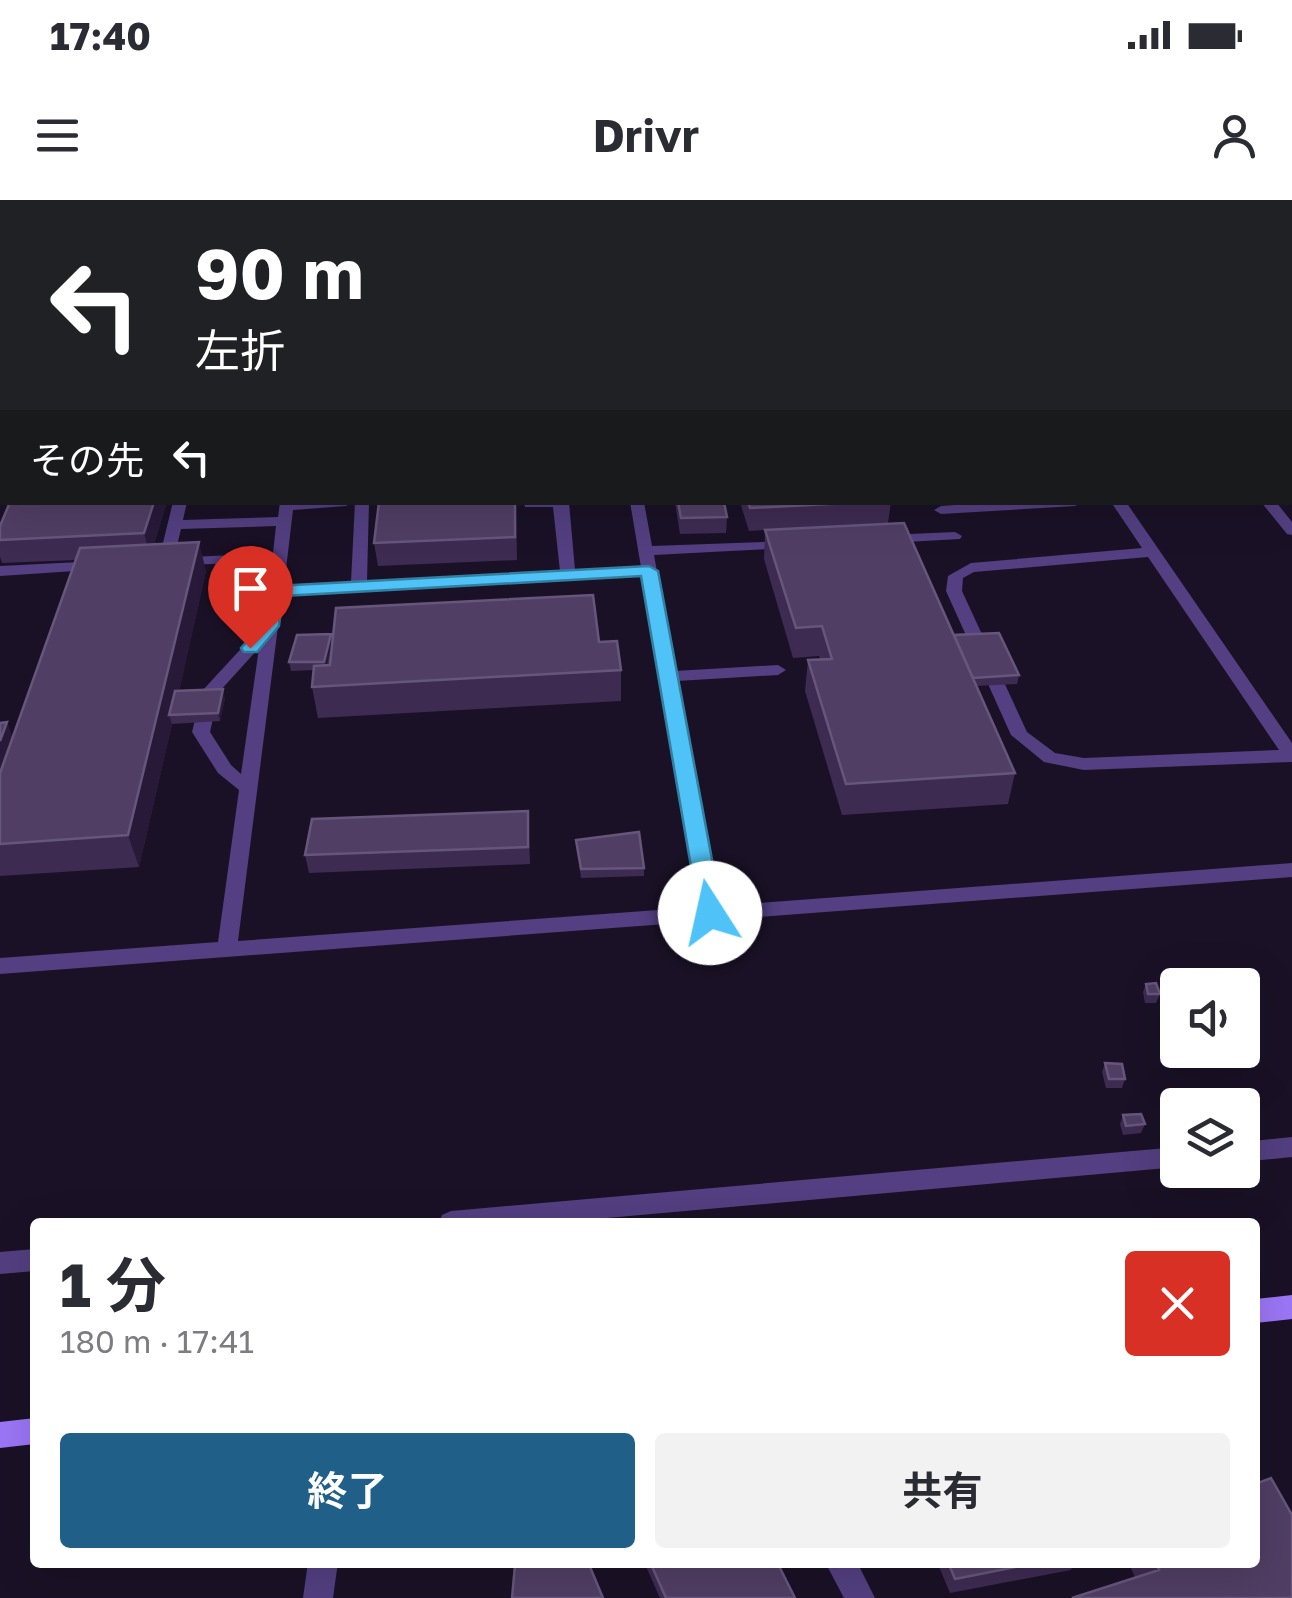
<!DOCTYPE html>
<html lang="ja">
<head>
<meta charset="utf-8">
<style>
	body { margin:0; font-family:"Golos Text","Noto Sans JP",sans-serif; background:#f2f2f3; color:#2b2b33; height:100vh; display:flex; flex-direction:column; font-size:38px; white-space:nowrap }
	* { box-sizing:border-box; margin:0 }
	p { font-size:32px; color:#7c7c81 }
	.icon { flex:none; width:55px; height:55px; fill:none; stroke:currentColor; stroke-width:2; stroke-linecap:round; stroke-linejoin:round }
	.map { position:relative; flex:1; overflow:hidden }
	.details { position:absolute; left:30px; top:1018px; width:1230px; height:350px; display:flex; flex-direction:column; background:#fff; border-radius:10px; box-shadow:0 10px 40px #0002 }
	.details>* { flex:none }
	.banner { position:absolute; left:0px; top:0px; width:1292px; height:305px; box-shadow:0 10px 40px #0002; background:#202124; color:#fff; overflow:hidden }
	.tools { position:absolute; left:1160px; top:768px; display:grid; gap:20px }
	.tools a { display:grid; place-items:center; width:100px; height:100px; border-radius:10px; background:#fff; box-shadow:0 10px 40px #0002; font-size:50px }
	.pin { position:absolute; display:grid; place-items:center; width:85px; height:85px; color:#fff; margin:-102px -42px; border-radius:50% 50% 50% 0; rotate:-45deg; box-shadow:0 0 10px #0007 }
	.pin .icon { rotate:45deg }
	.me { position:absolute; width:110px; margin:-55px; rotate:350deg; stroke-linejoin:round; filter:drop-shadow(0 0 8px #0008) }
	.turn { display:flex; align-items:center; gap:35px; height:210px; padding:0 30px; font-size:45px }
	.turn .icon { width:130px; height:130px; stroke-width:2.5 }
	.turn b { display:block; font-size:70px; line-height:85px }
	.then { display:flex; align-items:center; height:95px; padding:0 30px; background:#0003; gap:20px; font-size:38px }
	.round { display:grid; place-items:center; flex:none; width:105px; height:105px; border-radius:10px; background:#f2f2f3 }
	.headline { display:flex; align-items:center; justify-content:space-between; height:170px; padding:0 30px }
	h1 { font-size:60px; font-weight:700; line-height:75px }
	.primary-button { display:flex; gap:20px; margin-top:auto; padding:20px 30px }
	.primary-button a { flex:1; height:115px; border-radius:10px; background:#205f88; color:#fff; font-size:40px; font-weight:700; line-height:115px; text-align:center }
	.primary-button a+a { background:#f2f2f3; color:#2b2b33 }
	.status { display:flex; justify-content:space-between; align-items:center; height:70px; padding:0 50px; background:#fff; direction:ltr }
	.status svg { height:28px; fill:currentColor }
	header { display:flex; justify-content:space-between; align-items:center; height:130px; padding:0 30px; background:#fff; font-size:45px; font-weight:700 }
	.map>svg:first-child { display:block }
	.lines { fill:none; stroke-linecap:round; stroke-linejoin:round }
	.lane { fill:#533f81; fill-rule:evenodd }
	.street { fill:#533f81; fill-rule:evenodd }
	.secondary { fill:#9b76f6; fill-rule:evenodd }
	.wall { fill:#3e2b52 }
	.shaded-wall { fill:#281939 }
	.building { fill:#503e64; stroke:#67567c; stroke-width:2.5 }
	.route { fill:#4fc3f7; stroke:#337fa1; stroke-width:2.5 }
</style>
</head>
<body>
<div class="status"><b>17:40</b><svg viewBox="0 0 49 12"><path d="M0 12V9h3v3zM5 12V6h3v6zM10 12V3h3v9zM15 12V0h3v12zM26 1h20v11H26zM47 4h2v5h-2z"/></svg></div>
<header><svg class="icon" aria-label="menu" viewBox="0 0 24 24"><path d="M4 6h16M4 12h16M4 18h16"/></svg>Drivr<svg class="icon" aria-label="person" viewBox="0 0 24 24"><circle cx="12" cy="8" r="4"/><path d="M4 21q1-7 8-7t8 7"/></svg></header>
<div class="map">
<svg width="1292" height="1398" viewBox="0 0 1292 1398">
	<rect width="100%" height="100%" fill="#1a1126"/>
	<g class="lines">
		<!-- lane -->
		<path class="lane" d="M1008,0h12l1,2h-11z
			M1137,0h12l1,2h-11z
			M1290,162h2v8h-2z
			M1290,194h2v8h-2z
			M1290,283h2v8h-2z
			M173,302h14l-4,18 95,-3 2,-15h73l-7,4 -53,4 -9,76 67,-4 4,-80h14l-2,79 193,-10 -7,-64h-28l-1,-5h45l6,68 66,-3 -11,-65h14l8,44 141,-5v6l-5,1 -134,7 21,116 103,-6 8,5 -8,5 -101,6 42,225 573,-43v14l-1292,97v-16l218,-16 21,-152 -21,-17 -26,-41 10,-41 61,-66 8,-63 -117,4 -3,-3 8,-4zM276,326l-3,27 -99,5 7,-29zM642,376l57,331 -461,34 44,-346zM259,448l-18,126 -10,-9 -21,-33 9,-40z
			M994,302h88l-7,4 -134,8 -7,-4 7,-4z
			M1111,302h15l166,241v19l-208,8 -40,-8 -33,-27 -65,-144 2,-15 23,-13 171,-15zM1148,357l131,193 -195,8 -29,-5 -28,-21 -65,-141 1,-13 11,-6z
			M1261,302h15l16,20v13l-5,-1z
			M955,332l7,4 -2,3 -73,4 -7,-4 7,-4z
			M100,361l8,5 -3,3 -105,7v-10z
			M1292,937v20l-50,5v-20z
			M1178,947v20l-616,55h-123l3,-7 9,-4z
			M35,1049v22l-35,3v-22z"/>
		<!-- street -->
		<path class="street" d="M308,1362h30l-5,36h-30z
			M825,1362h32l18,36h-31z"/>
		<!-- secondary -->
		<path class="secondary" d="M1292,1095v24l-37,4v-24z
			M35,1218v26l-35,4v-26z"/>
	</g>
	<!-- wall -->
	<path class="wall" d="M1056,0h81l3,2h-81z
		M1181,0h111v70h-2v-68h-109z
		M1290,71h2v81h-2z
		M1290,216h2v30l-2,-3z
		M167,302l-13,42 52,27 -27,120 46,7 -5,23 -48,3 -33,143 -139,9v-153l7,-1 5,16 64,-178 -74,3 -2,-6v-17z
		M516,302l1,58 -139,6 -4,-23z
		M675,302h49l3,15 -1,16 -46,1z
		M740,302h151l-3,21 66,112 65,40 -2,9 -41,2 39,87 -7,31 -166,11 -37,-124 3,-31 12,-1 -1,-3 -26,2 -29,-99 1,-29 -16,1z
		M332,441l267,1 22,28v31l-303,17 -6,-31 2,-17 -23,1 -2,-9z
		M528,611l2,53 -221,9 -4,-18z
		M576,640l68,28v8l-63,2z
		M1146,784l14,10 -4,9h-11l-2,-11z
		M1105,863l20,16 -3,9h-16l-4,-16z
		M1123,915l22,9 -4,9 -18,2 -3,-11z
		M644,1362h133l18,36h-135z
		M937,1362h137l-3,8 -121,23z
		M1128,1362h127l37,36 -157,-21z"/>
	<!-- shaded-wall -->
	<path class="shaded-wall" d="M154,302h13l-17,54 -6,-23z
		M199,342l7,29 -32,144h-5l3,9 -33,143 -11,-32z
		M331,434l1,8 -6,28 -2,-8z
		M223,489l2,9 -5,23 -2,-8z
		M7,522l6,17 -13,38v-36z"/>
	<!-- building -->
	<path class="building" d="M128,0h24l-1,2h-24z
		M154,0h782l2,2h-785z
		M1071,0h66l3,2h-67z
		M1203,0h89v46h-2v-44h-84z
		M1290,71h2v56h-2z
		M10,302h144l-10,31 -144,7v-14z
		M379,302h136v35l-141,6z
		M678,302h46l3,15 -46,1z
		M748,302h121l-119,6z
		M904,323l111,250 -169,11 -38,-124 24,-1 -10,-33 -26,2 -31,-98z
		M199,342l-71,293 -128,9v-71l80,-225z
		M593,395l6,47 18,-1 4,29 -309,17 2,-21 16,-1 6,-57z
		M999,433l20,42 -46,3 -19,-43z
		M331,434l-7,28h-35l8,-27z
		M223,489l-5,24 -49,2 6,-24z
		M7,522l-7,19v-18z
		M528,611v36l-223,8 7,-36z
		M639,632l5,36 -63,1 -5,-29z
		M1156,783l4,11h-12l-2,-10z
		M1105,863l17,1 3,15h-16z
		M1141,914l4,10 -19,2 -3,-11z
		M1271,1278l21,37v83h-220l87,-28 -4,-8h100v-78z
		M588,1362l15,36h-91l3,-33z
		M650,1362h127l18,36h-129z
		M948,1362h93l-86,17z"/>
	<!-- route -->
	<path class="route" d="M649,366l9,5 64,342 -12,8 -11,-8 -58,-337 -358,20 -4,30 -22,26h-13l-3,-4 20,-23 5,-34 9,-5z"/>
</svg>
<div class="tools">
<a><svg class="icon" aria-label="sound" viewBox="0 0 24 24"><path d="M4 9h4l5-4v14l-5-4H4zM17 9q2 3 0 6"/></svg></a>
<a><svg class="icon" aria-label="layers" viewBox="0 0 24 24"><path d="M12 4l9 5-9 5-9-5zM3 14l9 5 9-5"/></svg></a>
</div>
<div class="pin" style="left:250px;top:448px;background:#d93025"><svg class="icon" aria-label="arrive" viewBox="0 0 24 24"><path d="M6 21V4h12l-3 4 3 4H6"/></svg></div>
<svg class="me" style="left:710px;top:713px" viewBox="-20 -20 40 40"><circle r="19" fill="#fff"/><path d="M0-13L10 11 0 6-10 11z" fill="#4fc3f7"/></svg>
<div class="banner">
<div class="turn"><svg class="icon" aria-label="left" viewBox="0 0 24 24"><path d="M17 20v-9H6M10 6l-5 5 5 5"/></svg><div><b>90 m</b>左折</div></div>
<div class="then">その先<svg class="icon" aria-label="left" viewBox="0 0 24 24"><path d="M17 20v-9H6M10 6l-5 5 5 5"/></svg></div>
</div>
<section class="details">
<div class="headline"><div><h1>1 分</h1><p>180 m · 17:41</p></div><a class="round" style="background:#d93025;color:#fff"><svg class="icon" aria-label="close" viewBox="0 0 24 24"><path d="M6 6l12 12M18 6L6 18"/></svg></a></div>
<div class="primary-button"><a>終了</a><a>共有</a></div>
</section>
</div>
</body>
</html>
